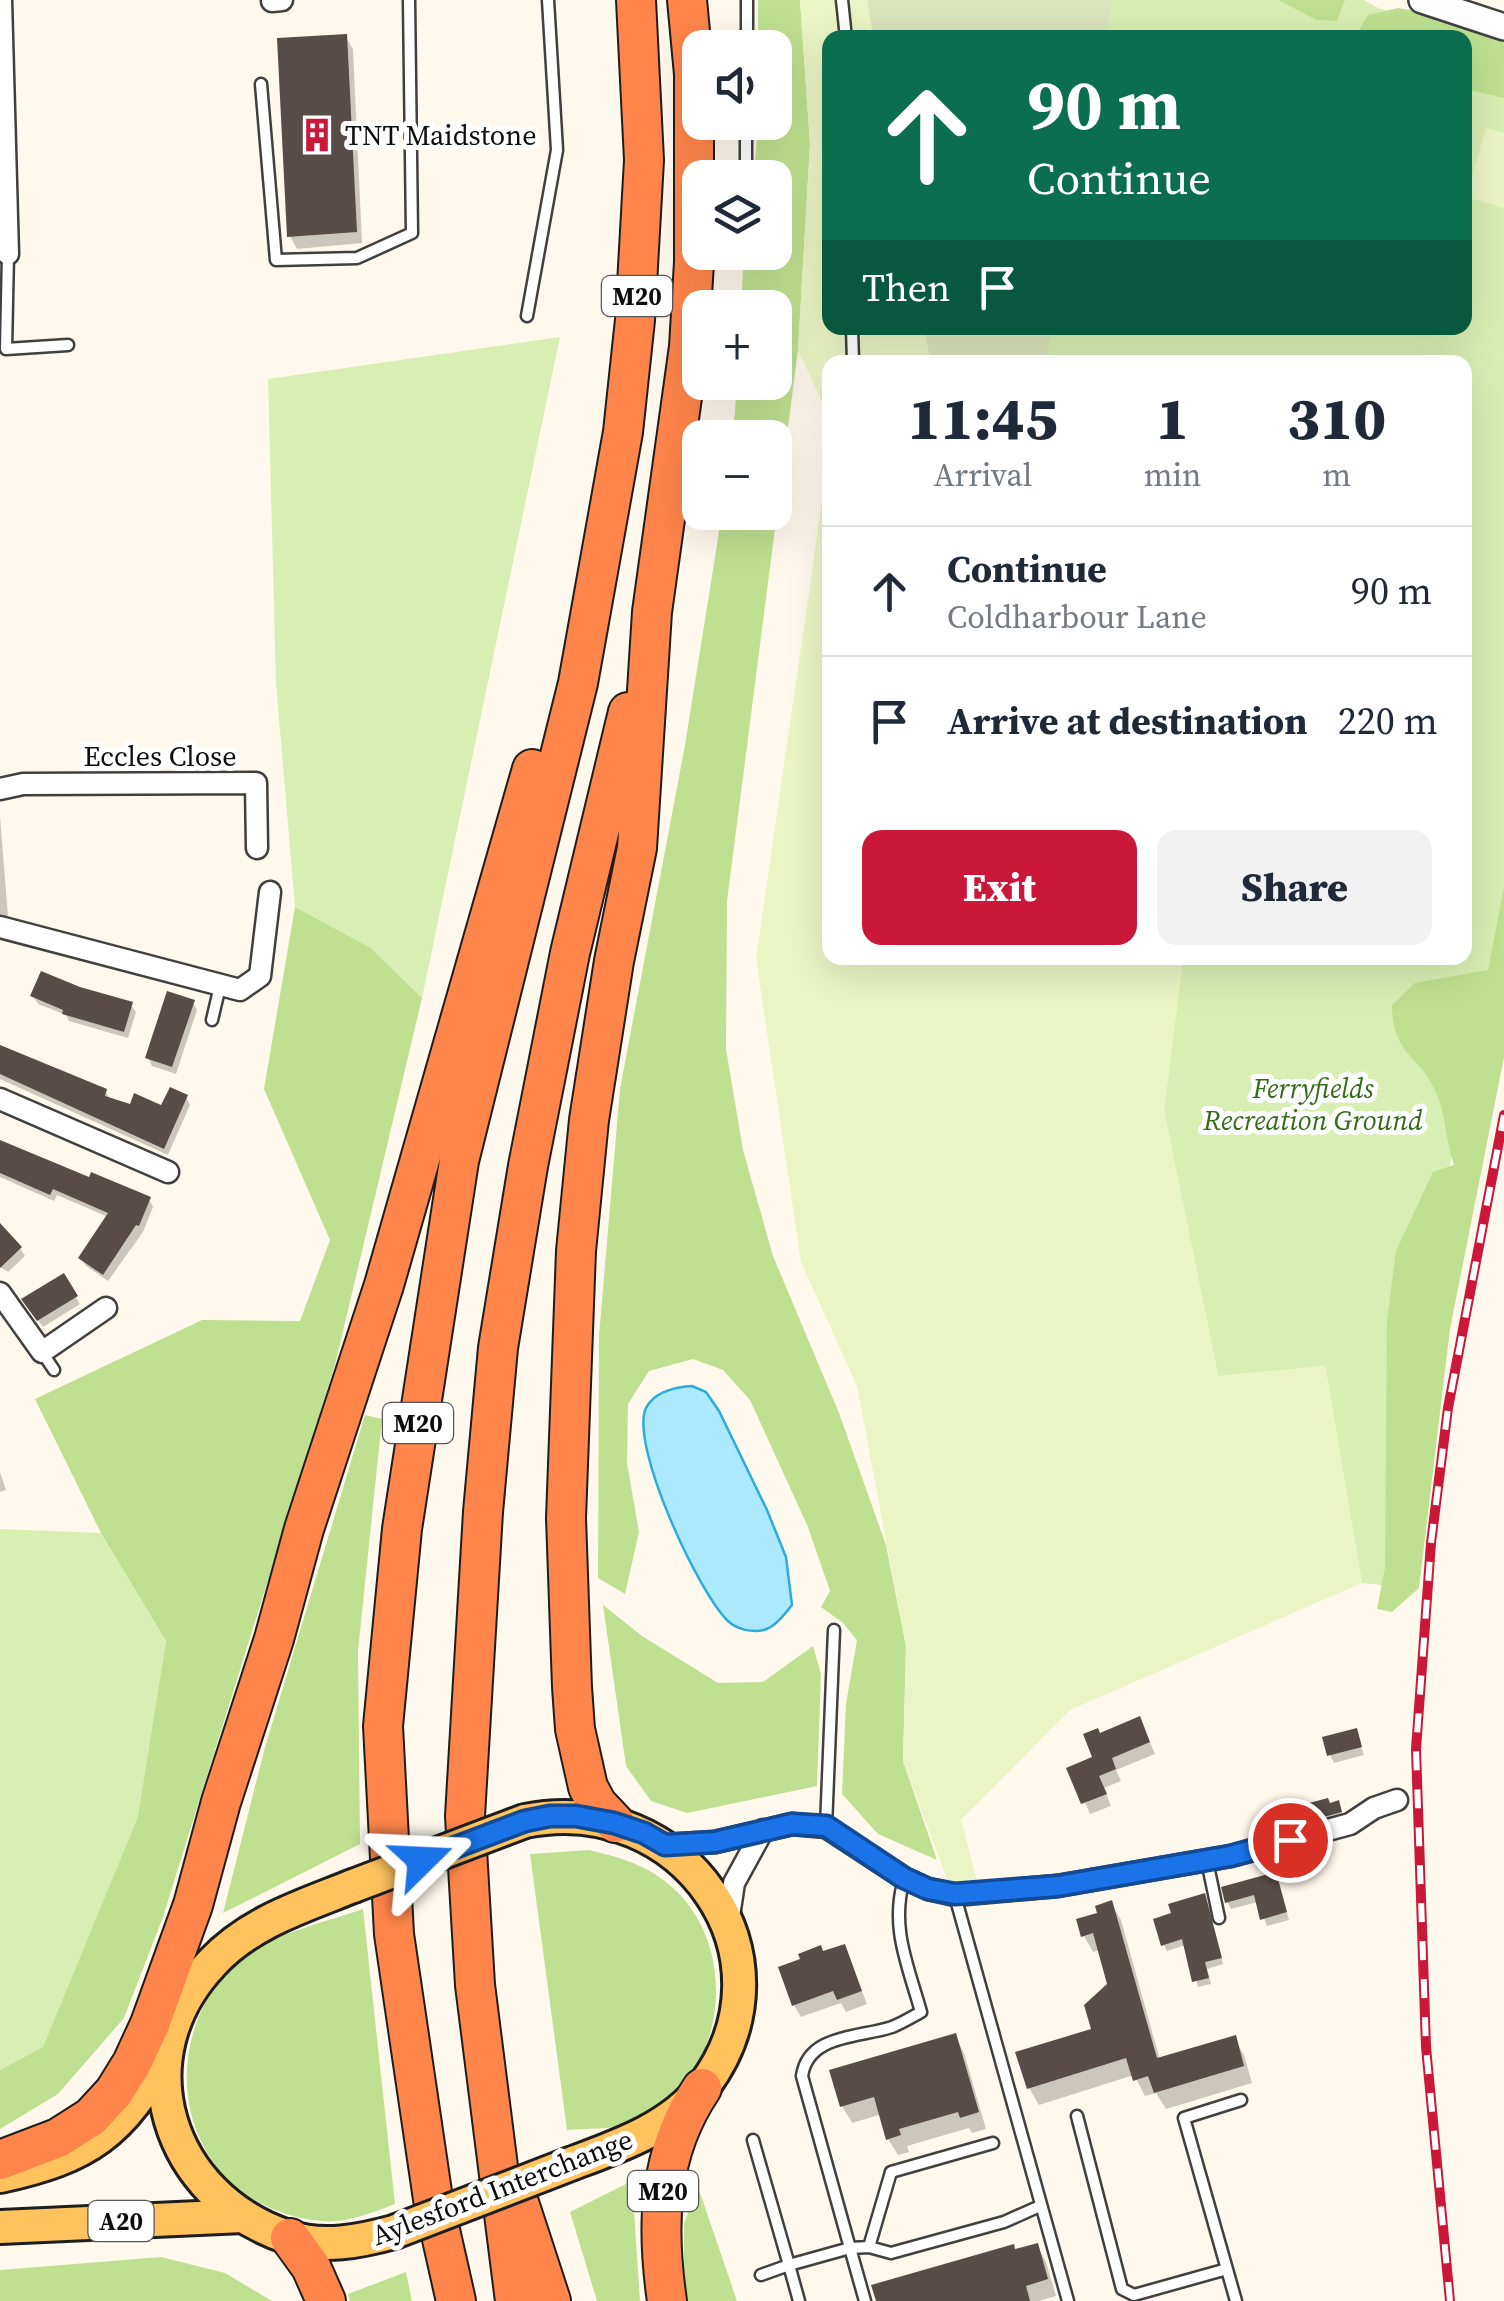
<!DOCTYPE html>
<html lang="en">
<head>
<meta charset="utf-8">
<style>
	body { margin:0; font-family:"Source Serif 4",serif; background:#f2f2f3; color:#1f2937; height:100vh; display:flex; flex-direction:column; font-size:38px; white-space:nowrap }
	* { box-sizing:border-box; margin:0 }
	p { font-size:32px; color:#747a83 }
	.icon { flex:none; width:55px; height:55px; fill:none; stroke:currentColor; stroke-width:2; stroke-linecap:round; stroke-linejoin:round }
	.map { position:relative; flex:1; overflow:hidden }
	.side { position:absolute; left:822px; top:355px; width:650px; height:610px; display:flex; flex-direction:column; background:#fff; border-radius:20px; box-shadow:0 10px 40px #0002 }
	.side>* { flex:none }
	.hud { position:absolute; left:822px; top:30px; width:650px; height:305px; border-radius:20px; box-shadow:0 10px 40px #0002; background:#0b6e4f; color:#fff; overflow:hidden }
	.fabs { position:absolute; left:682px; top:30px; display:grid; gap:20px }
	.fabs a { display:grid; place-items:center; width:110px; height:110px; border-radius:20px; background:#fff; box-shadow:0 10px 40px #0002; font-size:50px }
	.pin { position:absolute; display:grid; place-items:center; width:85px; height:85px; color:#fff; margin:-42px; border:5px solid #fff; border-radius:50%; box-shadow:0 2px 10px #0007 }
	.me { position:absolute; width:110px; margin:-55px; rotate:69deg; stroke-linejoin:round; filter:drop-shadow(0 0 8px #0008) }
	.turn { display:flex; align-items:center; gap:35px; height:210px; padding:0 40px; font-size:45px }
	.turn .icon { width:130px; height:130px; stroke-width:2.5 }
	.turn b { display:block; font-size:70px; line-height:85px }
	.then { display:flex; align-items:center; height:95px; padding:0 40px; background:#0003; gap:20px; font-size:38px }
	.eta { display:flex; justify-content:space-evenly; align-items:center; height:170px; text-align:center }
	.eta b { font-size:60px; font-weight:800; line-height:70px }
	.button { display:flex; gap:20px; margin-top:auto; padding:20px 40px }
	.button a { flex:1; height:115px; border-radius:20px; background:#cb1738; color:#fff; font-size:40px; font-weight:800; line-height:115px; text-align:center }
	.button a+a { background:#f2f2f3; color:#1f2937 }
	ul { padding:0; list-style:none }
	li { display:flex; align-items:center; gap:30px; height:130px; padding:0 40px; border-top:2px solid #e0e1e3 }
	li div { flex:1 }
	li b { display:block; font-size:38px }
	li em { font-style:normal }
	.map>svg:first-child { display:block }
	.green { fill:#d9eeb2 }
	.forest { fill:#bfe090 }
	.cemetery { fill:#dce4bc }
	.pitch { fill:#eaf4c5 }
	.water { fill:#ace9fc; stroke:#2bacdb; stroke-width:2.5 }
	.shadow { fill:#0003 }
	.building { fill:#574c48 }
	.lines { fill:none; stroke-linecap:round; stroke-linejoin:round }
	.service-casing { stroke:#404040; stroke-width:15 }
	.minor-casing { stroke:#404040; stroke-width:25 }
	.tertiary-casing { stroke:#404040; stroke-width:30 }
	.primary-casing { stroke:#1e1e1e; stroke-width:38 }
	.motorway-casing { stroke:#1e1e1e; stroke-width:42 }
	.service { stroke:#fff; stroke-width:10 }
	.minor { stroke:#fff; stroke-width:20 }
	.tertiary { stroke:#fff; stroke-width:25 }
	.primary { stroke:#ffc25d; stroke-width:32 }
	.motorway { stroke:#ff854b; stroke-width:38 }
	.rail-casing { stroke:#cb1738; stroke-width:10 }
	.rail { stroke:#fff; stroke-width:6; stroke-dasharray:19; stroke-linecap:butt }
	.primary-bridge-casing { stroke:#1e1e1e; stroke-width:38; stroke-linecap:butt }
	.primary-bridge { stroke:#ffc25d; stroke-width:32 }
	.route-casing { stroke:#114b97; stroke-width:25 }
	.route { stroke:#1a73e8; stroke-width:18 }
	.labels { text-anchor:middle; stroke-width:10; stroke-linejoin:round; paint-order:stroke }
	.shield { fill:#fff; stroke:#565656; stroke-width:2.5 }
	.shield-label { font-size:25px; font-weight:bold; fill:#0d0d0d }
	.poi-label { font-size:28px; fill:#0d0d0d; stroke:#fff; text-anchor:start }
	.street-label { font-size:28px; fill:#0d0d0d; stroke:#fff }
	.park-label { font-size:28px; font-style:italic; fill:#346b17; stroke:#fff }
</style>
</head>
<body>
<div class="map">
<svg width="1504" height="2301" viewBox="0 0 1504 2301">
	<rect width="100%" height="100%" fill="#fff9ed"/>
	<!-- green -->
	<path class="green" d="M1113,0h251l14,8 126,37v885l-90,390 -6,268 -46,-5 -37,-217 -107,10 -54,-266 19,-152h282v-596h-418l6,-34h412v-290l-359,-1z
		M560,337l-138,661 -51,-50 -76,-41 -19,-224 -8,-304z
		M0,1529l101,4 65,108 -27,176 -96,230 -43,23z"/>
	<!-- forest -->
	<path class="forest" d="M758,0h42l10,144 -12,206 -71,551 -1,148 17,101 30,106 66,157 47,132 20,101 -3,115 34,99 -59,-26 -36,-40 4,-90 11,-64 -14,-17 -22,-16 9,-16 -22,-64 -58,-127 -27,-30 -30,-11 -44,12 -21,33 -1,59 12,69 -14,62 -27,-16 1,-242 21,-247 65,-344 37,-232 53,-1v-74l-42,-1 4,-54 38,-1v-74l-34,-1 3,-54 31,-1v-74l-21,-1 4,-54 17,-1v-74l-17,-1z
		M1278,0h67l-8,21 -20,-1z
		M1398,8l36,6 70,27v57l-39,-9v-51h-106v-8l9,-15z
		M1504,887v170l-54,272 -31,259 -27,24 -15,-3 8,-41 2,-248 9,-69 37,-79 21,-7c-8,-23 -8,-49 -17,-70 -15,-40 -45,-38 -45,-90l23,-22 73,-13z
		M295,907l76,41 51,50 -87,367 -172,552 -39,101 -66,76 -58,35v-59l43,-23 95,-230 28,-176 -65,-108 -66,-134 167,-79 98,1 30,-81 -66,-151z
		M365,1415l17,4 -24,232 2,193 -137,69 42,-166z
		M603,1605l39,31 76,47 45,-1 50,-36 8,28 -4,112 -130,27 -36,-12 -25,-35z
		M589,1850c38,9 67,18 94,48 60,69 36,195 -54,226 -19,6 -43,4 -62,6l-37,-276z
		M363,1909l32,295c-21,8 -51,20 -74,17 -143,-14 -179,-183 -73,-269 17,-14 89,-34 115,-43z
		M632,2181l8,120h-43l-27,-89z
		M698,2187l39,114h-53v-78z
		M161,2257l64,16 47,28h-272v-31z
		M406,2272l6,29h-62l-2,-7z"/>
	<!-- cemetery -->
	<path class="cemetery" d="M867,0h246l-7,38 -233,-1z
		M924,328h129l-6,34h-117z"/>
	<!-- pitch -->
	<path class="pitch" d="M800,0h67l6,37 -43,1v290h94l6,34h-100v57l-32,-69 12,-205z
		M1486,128l18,5v75l-38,-11z
		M830,447v511h353l-19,152 54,266 107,-10 37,217 -292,127 -109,110 17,64 -28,3 -47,-126 3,-115 -49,-260 -56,-124 -45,-304z"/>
	<!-- water -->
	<path class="water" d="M692,1386l14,6 13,19 48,99 19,47 6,48c-7,9 -17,22 -28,25 -12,3 -28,-1 -36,-9 -29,-27 -99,-177 -82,-213 9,-17 29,-21 46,-22z"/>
	<!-- shadow -->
	<path class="shadow" d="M346,37l7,12 9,194 -65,6 -7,-13z
		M0,816l8,100h-8z
		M79,989l52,16 5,7 -8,26 -59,-17 -3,-6 -28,-11 -5,-8z
		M193,1003l4,7 -21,64 -24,-8 -4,-8z
		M0,1046l105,45 5,8 22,8 31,1 23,-11 4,8 -22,50 -168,-76z
		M0,1143l90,38 59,18 4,8 -10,25 -35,49 -22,-15 -5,-8 27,-41 -51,-22 -3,6 -54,-24z
		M0,1235l20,13 5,8 -17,16 -8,-5z
		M63,1276l17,28 -37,23 -14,-20z
		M0,1472l6,18 -6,2z
		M1355,1730l9,25 -30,8 -4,-8z
		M1145,1731l10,23 -39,16 5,11 -17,7 7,18 -21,8 -20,-45 25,-11 4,-22z
		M1338,1803l7,17 -74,19 -4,-7z
		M1279,1882l10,38 -22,6 -9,-24 -27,7 -4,-7z
		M1207,1902l16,62 -16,5 4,15 -13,3 -12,-42 -19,6 -3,-6z
		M1111,1903l10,17 39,140 74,-22 10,17 8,28 -86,26 -10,-16 -11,3 -11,-21 -95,30 -10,-17 65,-58 16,-45 -10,-35 -7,2 -9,-16z
		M844,1947l23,57 -21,8 -5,-9 -40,14 -7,-12z
		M955,2036l9,17 22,76 -14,4 -3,-5 -62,18 2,6 -11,3 -10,-16 -6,-25 -30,9 -10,-17z
		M1037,2246l9,16 10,34 -17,5h-161z"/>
	<!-- building -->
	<path class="building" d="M347,34l10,198 -70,5 -10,-199z
		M41,971l39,16 53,15 -9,30 -62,-18 1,-4 -33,-14z
		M167,991l28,9 -23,67 -27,-9z
		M0,1045l107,44 -2,7 25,8 4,-11 27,12 9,-18 18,8 -24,54 -164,-75z
		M0,1140l89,37 2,-5 60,25 -12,29 -3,-1 -33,50 -25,-17 30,-45 -55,-24 -3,6 -50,-22z
		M0,1223l22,24 -22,21z
		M64,1273l14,23 -41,25 -16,-22z
		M1140,1716l10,26 -38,16 4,11 -17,7 8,18 -26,10 -15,-36 26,-11 -9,-23 15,-6 2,5z
		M1357,1728l5,19 -35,9 -5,-19z
		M1328,1798l2,5 9,-3 3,12 -78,21 -4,-17z
		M1276,1872l11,40 -27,8 -6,-25 -29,8 -4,-16z
		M1205,1893l17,65 -17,4 4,16 -17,4 -10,-43 -21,7 -8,-27 18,-6 -3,-9z
		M1112,1900l45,158 79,-23 8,31 -90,27 -6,-17 -15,5 -7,-23 -99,31 -12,-37 76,-23 -7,-24 23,-21 -14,-51 -12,4 -5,-18 21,-6 -2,-7z
		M845,1944l17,47 -25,9 -4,-9 -41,15 -14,-39 22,-8 -2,-5 23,-9 2,6z
		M956,2033l23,79 -19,6 -2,-6 -59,17 2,6 -15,5 -12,-43 -34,10 -11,-37z
		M1038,2243l10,36 -22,7 4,15h-154l-5,-16 143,-41 1,5z"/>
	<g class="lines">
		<!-- service casing -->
		<g class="service-casing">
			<path id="service" d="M842,0l4,38
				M747,48v-48
				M261,84l15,176 81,-2 55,-25 -3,-233
				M746,178v-56
				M8,254l-2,95 62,-4
				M527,316l30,-166 -9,-150
				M852,328l1,34
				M212,1020l8,-34
				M42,1352l12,18
				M826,1827l8,-197
				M1207,1861l12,57
				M955,1896l113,405
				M1077,2116l45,173 12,6 93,-26
				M753,2140l36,125 61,-17 -48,-172c6,-42 57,-38 90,-49 10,-4 20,-10 29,-15 -13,-47 -31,-84 -17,-133
				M993,2143l-102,29 -22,75 22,6 113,-31 36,-16
				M761,2275l28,-10 10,36
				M865,2301l-15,-53 19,-1
				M1236,2301l-52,-183 57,-18"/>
		</g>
		<!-- minor casing -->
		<g class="minor-casing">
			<path id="minor" d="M1,0l7,254
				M272,1l10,-1
				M0,789l23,-5 233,-1 1,65
				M0,927l240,63 20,-14 10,-84
				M0,1099l168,73
				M0,1293l42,59 64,-44
				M665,1845l50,-3 77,-18 34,3 78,51 24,11 27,6 102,-9 174,-30 119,-32 24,-16 23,-8
				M728,1923l6,-40 29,-53"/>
		</g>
		<!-- tertiary casing -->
		<g class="tertiary-casing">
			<path id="tertiary" d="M1422,0l82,27"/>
		</g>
		<!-- primary casing -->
		<g class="primary-casing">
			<path id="primary" d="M525,1821c158,-32 277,136 178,266 -32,41 -84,59 -130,76
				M353,1886c-50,20 -103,36 -141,77 -90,95 -45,234 76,274 35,12 73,4 106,-5
				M0,2176c88,-19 122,-43 165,-123
				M0,2227l243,-11"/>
		</g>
		<!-- motorway casing -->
		<g class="motorway-casing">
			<path id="motorway" d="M615,1823l-18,-19 -9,-17 -13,-58 -3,-42 -6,-169 10,-267 13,-131 25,-159 23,-113 15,-236 37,-265 5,-85v-188l-7,-74
				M0,2160l58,-22 33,-21 23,-25 18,-29 18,-39 43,-119 28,-103 53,-163 30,-110 80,-244 148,-516
				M520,2206l31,95
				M290,2238l21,29 15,34
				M456,2301l-23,-102 -39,-265 -11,-208 19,-197 57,-368 119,-478 45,-251 12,-112 9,-160 -8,-160
				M515,2301l-40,-316 -10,-169 18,-304 15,-164 30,-182 42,-213 58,-241
				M667,2301c-11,-76 -9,-148 35,-213"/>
		</g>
		<!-- service -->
		<use href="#service" class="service"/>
		<!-- minor -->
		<use href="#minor" class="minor"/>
		<!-- tertiary -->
		<use href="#tertiary" class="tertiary"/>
		<!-- primary -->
		<use href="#primary" class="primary"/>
		<!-- motorway -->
		<use href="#motorway" class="motorway"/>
		<!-- rail casing -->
		<g class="rail-casing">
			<path id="rail" d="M1450,2301l-24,-254 -10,-298 15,-206 17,-135 56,-293"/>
		</g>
		<!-- rail -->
		<use href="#rail" class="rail"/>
		<!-- primary-bridge casing -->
		<g class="primary-bridge-casing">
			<path id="primary-bridge" d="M353,1886l172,-65
				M394,2232l179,-69"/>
		</g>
		<!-- primary-bridge -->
		<use href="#primary-bridge" class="primary-bridge"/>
	</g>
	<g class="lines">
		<!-- route casing -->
		<g class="route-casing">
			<path id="route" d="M422,1860l103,-39 25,-5h26l38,7 30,10 21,12 50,-3 77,-18 34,2 78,52 24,11 27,5 103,-8 172,-30 60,-16"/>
		</g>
		<!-- route -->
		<use href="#route" class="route"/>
	</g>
	<!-- icons -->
	<defs>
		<g id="building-bare" transform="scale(2.7)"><path d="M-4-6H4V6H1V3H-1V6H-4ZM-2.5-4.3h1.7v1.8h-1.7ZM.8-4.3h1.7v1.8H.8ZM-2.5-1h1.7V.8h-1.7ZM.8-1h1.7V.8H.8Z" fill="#cb1738" stroke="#fff" stroke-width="2.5" paint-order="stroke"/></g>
	</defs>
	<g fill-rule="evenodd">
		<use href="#building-bare" x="317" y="135"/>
	</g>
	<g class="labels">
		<!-- shield labels -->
		<g class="shield">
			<rect x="602" y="276" width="70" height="40" rx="8"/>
			<rect x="383" y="1403" width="70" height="40" rx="8"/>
			<rect x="628" y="2171" width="70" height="40" rx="8"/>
			<rect x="88.5" y="2201" width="65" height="40" rx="8"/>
		</g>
		<g class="shield-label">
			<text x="637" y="305">M20</text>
			<text x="418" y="1432">M20</text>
			<text x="663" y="2200">M20</text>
			<text x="121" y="2230">A20</text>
		</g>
		<!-- poi labels -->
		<g class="poi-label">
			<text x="345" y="145">TNT Maidstone</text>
		</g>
		<!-- street labels -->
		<g class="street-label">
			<text x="160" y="766">Eccles Close</text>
			<text transform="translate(502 2187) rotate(-21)" y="10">Aylesford Interchange</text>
		</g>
		<!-- park labels -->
		<g class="park-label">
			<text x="1313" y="1098">Ferryfields<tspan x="1313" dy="32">Recreation Ground</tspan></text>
		</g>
	</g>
</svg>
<div class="fabs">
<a><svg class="icon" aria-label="sound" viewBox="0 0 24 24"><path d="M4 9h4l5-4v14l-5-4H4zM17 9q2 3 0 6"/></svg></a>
<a><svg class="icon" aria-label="layers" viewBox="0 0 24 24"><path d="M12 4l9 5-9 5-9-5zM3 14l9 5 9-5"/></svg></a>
<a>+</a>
<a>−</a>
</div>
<div class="pin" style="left:1290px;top:1840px;background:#d93025"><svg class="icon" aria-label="arrive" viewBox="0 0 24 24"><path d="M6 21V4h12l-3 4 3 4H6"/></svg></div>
<svg class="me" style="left:422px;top:1860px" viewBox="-20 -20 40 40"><path d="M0-17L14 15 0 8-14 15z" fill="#1a73e8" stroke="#fff" stroke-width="4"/></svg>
<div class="hud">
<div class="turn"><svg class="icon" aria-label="ahead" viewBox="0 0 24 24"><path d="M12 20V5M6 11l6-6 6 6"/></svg><div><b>90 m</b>Continue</div></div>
<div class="then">Then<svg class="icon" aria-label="arrive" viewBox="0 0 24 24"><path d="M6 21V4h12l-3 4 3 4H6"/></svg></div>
</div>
<section class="side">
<div class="eta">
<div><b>11:45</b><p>Arrival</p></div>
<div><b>1</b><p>min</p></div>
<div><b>310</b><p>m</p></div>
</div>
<ul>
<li><svg class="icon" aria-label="ahead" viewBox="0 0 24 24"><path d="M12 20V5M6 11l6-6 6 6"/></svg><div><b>Continue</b><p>Coldharbour Lane</p></div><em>90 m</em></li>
<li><svg class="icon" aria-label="arrive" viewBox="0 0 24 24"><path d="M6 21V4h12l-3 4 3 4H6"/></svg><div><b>Arrive at destination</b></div><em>220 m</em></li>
</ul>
<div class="button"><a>Exit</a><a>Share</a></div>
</section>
</div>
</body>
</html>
